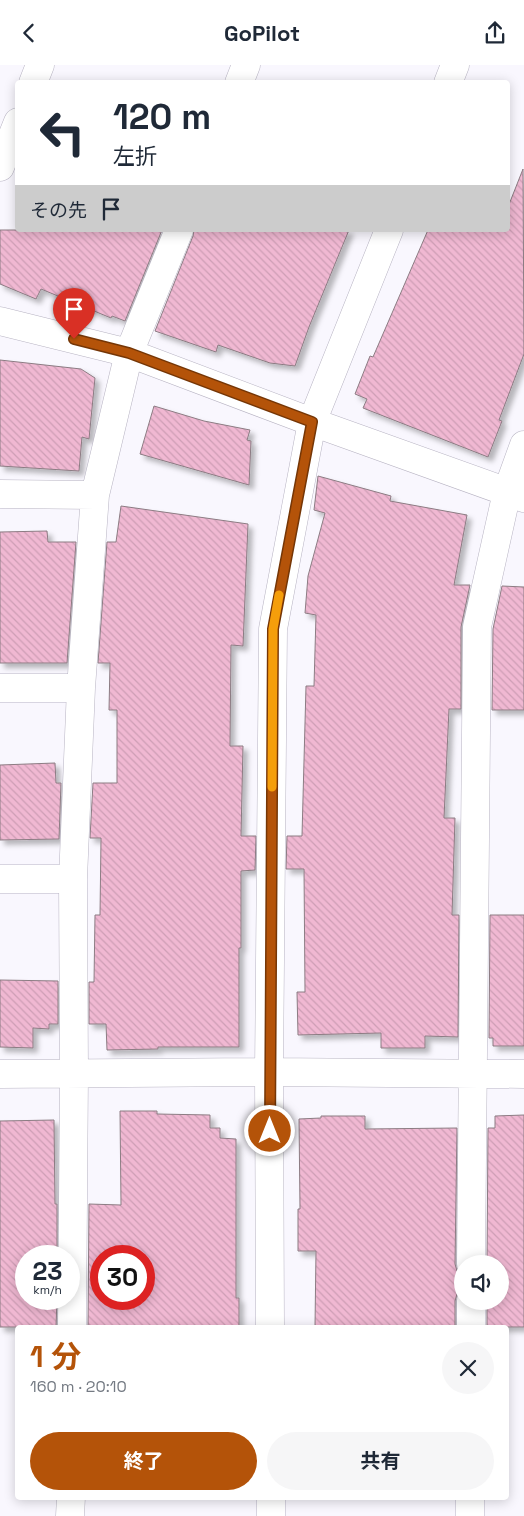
<!DOCTYPE html>
<html lang="ja">
<head>
<meta charset="utf-8">
<style>
	body { margin:0; font-family:"Space Grotesk","Noto Sans JP",sans-serif; background:#f6f6f7; color:#1f2937; height:100vh; display:flex; flex-direction:column; font-size:19px; white-space:nowrap }
	* { box-sizing:border-box; margin:0 }
	p { font-size:16px; color:#747a83 }
	.icon { flex:none; width:28px; height:28px; fill:none; stroke:currentColor; stroke-width:2; stroke-linecap:round; stroke-linejoin:round }
	.map { position:relative; flex:1; overflow:hidden }
	.details { position:absolute; left:15px; top:1260px; width:494px; height:175px; display:flex; flex-direction:column; background:#fff; border-radius:5px; box-shadow:0 2px 12px #0003 }
	.details>* { flex:none }
	.hud { position:absolute; left:15px; top:15px; width:495px; height:152px; border-radius:5px; box-shadow:0 2px 12px #0003; background:#fff; color:#1f2937; overflow:hidden }
	.tools { position:absolute; left:454px; top:1190px; display:grid; gap:10px }
	.tools a { display:grid; place-items:center; width:55px; height:55px; border-radius:50%; background:#fff; box-shadow:0 2px 12px #0003; font-size:25px }
	.speed { position:absolute; left:15px; top:1180px; display:flex; gap:10px; font-size:25px; font-weight:700; text-align:center }
	.speed>* { display:grid; place-content:center; width:65px; height:65px; border-radius:50%; background:#fff; box-shadow:0 2px 12px #0003; line-height:1 }
	.speed small { font-size:12px; font-weight:400 }
	.speed .limit { border:8px solid #d22; background:#fff; color:#111 }
	.pin { position:absolute; display:grid; place-items:center; width:42px; height:42px; color:#fff; margin:-51px -21px; border-radius:50% 50% 50% 0; rotate:-45deg; box-shadow:0 0 5px #0007 }
	.pin .icon { rotate:45deg }
	.me { position:absolute; width:55px; margin:-28px; rotate:0deg; stroke-linejoin:round; filter:drop-shadow(0 0 4px #0008) }
	.turn { display:flex; align-items:center; gap:18px; height:105px; padding:0 15px; font-size:22px }
	.turn .icon { width:65px; height:65px; stroke-width:2.5 }
	.turn b { display:block; font-size:35px; line-height:42px }
	.then { display:flex; align-items:center; height:48px; padding:0 15px; background:#0003; gap:10px; font-size:19px }
	.round { display:grid; place-items:center; flex:none; width:52px; height:52px; border-radius:26px; background:#f6f6f7 }
	.overview { display:flex; align-items:center; justify-content:space-between; height:85px; padding:0 15px }
	h1 { font-size:30px; font-weight:700; line-height:38px; color:#b45309 }
	.cta { display:flex; gap:10px; margin-top:auto; padding:10px 15px }
	.cta a { flex:1; height:58px; border-radius:30px; background:#b45309; color:#fff; font-size:20px; font-weight:700; line-height:58px; text-align:center }
	.cta a+a { background:#f6f6f7; color:#1f2937 }
	header { display:flex; justify-content:space-between; align-items:center; height:65px; padding:0 15px; background:#fff; font-size:22px; font-weight:700 }
	.map>svg:first-child { display:block }
	.building { fill:url(#building-back-hatch); stroke:#8c7c83; fill-rule:evenodd; filter:url(#shadow) }
	.lines { fill:none; stroke-linecap:round; stroke-linejoin:round }
	.minor-casing { stroke:#b8b4c3; stroke-width:29 }
	.minor { stroke:#fff; stroke-width:28 }
	.route-casing { stroke:#753606; stroke-width:12 }
	.route { stroke:#b45309; stroke-width:9 }
	.slow { stroke:#f59e0b; stroke-width:9 }
</style>
</head>
<body>
<header><svg class="icon" aria-label="back" viewBox="0 0 24 24"><path d="M15 5l-7 7 7 7"/></svg>GoPilot<svg class="icon" aria-label="share" viewBox="0 0 24 24"><path d="M12 15V3M7 8l5-5 5 5M5 13v7h14v-7"/></svg></header>
<div class="map">
<svg width="524" height="1451" viewBox="0 0 524 1451">
	<defs>
		<pattern id="building-back-hatch" width="6" height="6" patternUnits="userSpaceOnUse" patternTransform="scale(1.25)"><rect width="6" height="6" fill="#f0b8d2"/><path d="M-1 5l2 2M0 0l6 6M5-1l2 2" fill="none" stroke="#ce9eb5"/></pattern>
		<filter id="shadow"><feDropShadow dx="4.5" dy="4.5" stdDeviation="2.5" flood-color="#0004"/></filter>
	</defs>
	<rect width="100%" height="100%" fill="#f9f7fe"/>
	<!-- building -->
	<path class="building" d="M523,104l1,185 -25,66 3,1 -14,36 -125,-49 4,-9 -12,-5 15,-38 3,1 55,-127h80v-23z
		M0,165h162l-37,91 -13,-5 -1,2 -70,-29 -5,10 -36,-15z
		M194,165h155l-40,97 -14,39 -25,-3 -52,-18 -2,7 -61,-21 38,-95z
		M0,295l81,9 14,9 -6,61 -7,-2 -3,34 -79,-5z
		M154,341l50,15 46,9 -3,10 4,1 -2,44 -109,-31z
		M318,411l73,20 -1,5 77,14 -13,70h16l-9,42v82h-12l-5,109h11l-3,97h7l-1,122 -33,-1v12h-44v-15l-83,2 -1,-43h8l-1,-123h-18l1,-33h15l4,-150h8l2,-71 -11,-2 3,-37 17,-63 -11,-3z
		M121,441l127,18 -5,122 -12,-1 -1,101h13l-2,90h15l-1,34 -14,1v77h-2v99h-81v2l-51,1 -1,-26h-17v-42h5l1,-67h5l1,-77h-11l3,-55h24v-73h-8l1,-47h-12l9,-121h9z
		M47,466l1,11h28l-9,121h-67v-131z
		M502,521l22,1v123h-32l1,-81z
		M55,698l1,20h5l-2,56 -59,1v-75z
		M490,850h34v131h-31v-8h-4z
		M0,915l58,1v43h-9v5l-16,-1v20l-33,-1z
		M120,1046h37v3l53,1v13h10v10l16,1v159h3v29h-151l1,-123 32,1zM101,1191h43v43h-43z
		M524,1050v212h-37v-26h13v-37h-13l1,-136h7v-12z
		M321,1051h44v13l92,-1 -2,136 2,7 5,6v11l-5,6 -2,7v26h-140l1,-76h-18v-42h2l-1,-90 22,-1z
		M54,1055l1,84h2v52h-31v43h31l-1,28h-56v-206z"/>
	<g class="lines">
		<!-- minor casing -->
		<g class="minor-casing">
			<path id="minor" d="M33,18l7,-18
				M239,18l7,-18
				M448,18l7,-18
				M0,102l18,-45
				M0,256l129,32 183,69 212,76
				M0,429l95,1 34,-142 50,-123
				M0,623h81
				M0,814h73
				M0,1009l269,-2 4,-443 39,-207 77,-192
				M471,1199l6,-637 30,-135 17,-47
				M72,1262l2,-253 -1,-195 8,-191 14,-193
				M270,1262l-1,-255 255,2
				M471,1262v-26
				M271,1432v19
				M70,1451l1,-19
				M470,1451v-19"/>
		</g>
		<!-- minor -->
		<use href="#minor" class="minor"/>
	</g>
	<g class="lines">
		<!-- route casing -->
		<g class="route-casing">
			<path id="route" d="M74,274l55,14 183,69 -39,207 -3,502"/>
		</g>
		<!-- route -->
		<use href="#route" class="route"/>
		<!-- slow -->
		<path class="slow" d="M272,722l1,-158 6,-34"/>
	</g>
</svg>
<div class="tools">
<a><svg class="icon" aria-label="sound" viewBox="0 0 24 24"><path d="M4 9h4l5-4v14l-5-4H4zM17 9q2 3 0 6"/></svg></a>
</div>
<div class="speed"><div>23<small>km/h</small></div><div class="limit">30</div></div>
<div class="pin" style="left:74px;top:274px;background:#d93025"><svg class="icon" aria-label="arrive" viewBox="0 0 24 24"><path d="M6 21V4h12l-3 4 3 4H6"/></svg></div>
<svg class="me" style="left:270px;top:1066px" viewBox="-20 -20 40 40"><circle r="17" fill="#b45309" stroke="#fff" stroke-width="3"/><path d="M0-11L8 9 0 5-8 9z" fill="#fff"/></svg>
<div class="hud">
<div class="turn"><svg class="icon" aria-label="left" viewBox="0 0 24 24"><path d="M17 20v-9H6M10 6l-5 5 5 5"/></svg><div><b>120 m</b>左折</div></div>
<div class="then">その先<svg class="icon" aria-label="arrive" viewBox="0 0 24 24"><path d="M6 21V4h12l-3 4 3 4H6"/></svg></div>
</div>
<section class="details">
<div class="overview"><div><h1>1 分</h1><p>160 m · 20:10</p></div><a class="round"><svg class="icon" aria-label="close" viewBox="0 0 24 24"><path d="M6 6l12 12M18 6L6 18"/></svg></a></div>
<div class="cta"><a>終了</a><a>共有</a></div>
</section>
</div>
</body>
</html>
